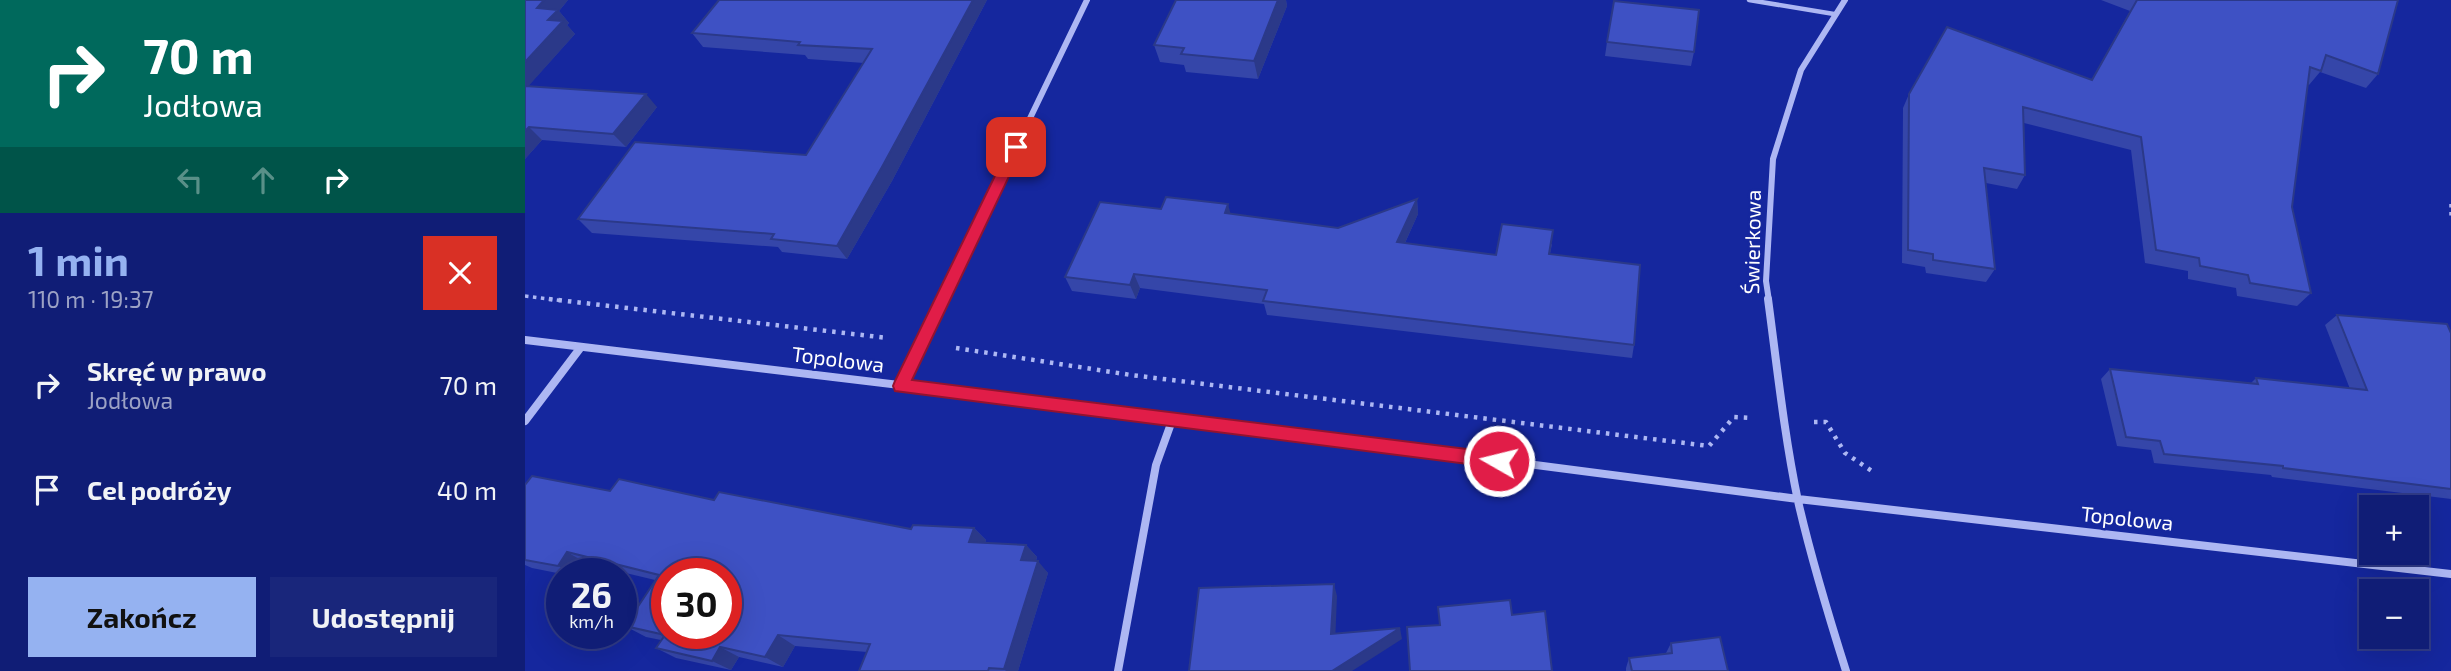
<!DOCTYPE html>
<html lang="pl">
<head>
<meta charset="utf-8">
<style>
	body { margin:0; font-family:"Exo 2",sans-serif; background:#19267b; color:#f1f3f6; height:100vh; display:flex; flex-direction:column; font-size:26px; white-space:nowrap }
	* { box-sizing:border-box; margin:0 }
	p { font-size:23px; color:#9ca2c5 }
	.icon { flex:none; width:38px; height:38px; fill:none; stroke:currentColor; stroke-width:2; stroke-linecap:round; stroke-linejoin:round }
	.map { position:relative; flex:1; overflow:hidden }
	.side { display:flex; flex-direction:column; background:#101d76; width:525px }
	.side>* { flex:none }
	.top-card { background:#00695c; color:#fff; overflow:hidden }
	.buttons { position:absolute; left:1834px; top:495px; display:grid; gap:14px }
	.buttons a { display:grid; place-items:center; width:70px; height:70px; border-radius:0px; background:#101d76; box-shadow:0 7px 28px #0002,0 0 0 2px #303b88; font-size:35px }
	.speed { position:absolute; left:21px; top:558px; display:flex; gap:14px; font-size:35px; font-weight:700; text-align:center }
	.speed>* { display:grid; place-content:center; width:91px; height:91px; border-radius:50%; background:#101d76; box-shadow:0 7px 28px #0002,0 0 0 2px #303b88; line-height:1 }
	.speed small { font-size:18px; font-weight:400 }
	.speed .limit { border:10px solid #d22; background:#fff; color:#111 }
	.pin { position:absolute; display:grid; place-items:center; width:60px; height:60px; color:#fff; margin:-30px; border-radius:14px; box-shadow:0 4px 10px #0006 }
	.me { position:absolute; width:77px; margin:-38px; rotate:278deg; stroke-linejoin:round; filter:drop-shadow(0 0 5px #0008) }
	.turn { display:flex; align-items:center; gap:24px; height:147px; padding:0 28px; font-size:32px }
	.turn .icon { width:91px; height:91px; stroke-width:2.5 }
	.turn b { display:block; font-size:49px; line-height:60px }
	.lanes { display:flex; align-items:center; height:66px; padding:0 28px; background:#0003; justify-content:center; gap:35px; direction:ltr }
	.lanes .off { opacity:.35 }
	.round { display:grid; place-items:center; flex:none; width:74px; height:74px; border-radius:0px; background:#19267b }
	.headline { display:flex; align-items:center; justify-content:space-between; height:119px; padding:0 28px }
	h1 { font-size:42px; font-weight:700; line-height:52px; color:#95b2f1 }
	.cta { display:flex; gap:14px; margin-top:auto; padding:14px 28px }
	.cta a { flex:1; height:80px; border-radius:0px; background:#95b2f1; color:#111; font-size:28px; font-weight:700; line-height:80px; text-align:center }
	.cta a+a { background:#19267b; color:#f1f3f6 }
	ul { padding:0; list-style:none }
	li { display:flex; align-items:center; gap:21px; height:105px; padding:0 28px }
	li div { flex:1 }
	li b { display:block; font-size:26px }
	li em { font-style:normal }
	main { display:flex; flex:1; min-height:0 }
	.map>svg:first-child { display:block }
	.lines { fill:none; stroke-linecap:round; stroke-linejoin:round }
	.path-far1 { stroke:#adb7f3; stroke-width:3.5; stroke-dasharray:3.5 4.5; stroke-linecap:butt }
	.path { stroke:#adb7f3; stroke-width:4.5; stroke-dasharray:3.5 6; stroke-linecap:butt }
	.service { stroke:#adb7f3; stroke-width:4.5 }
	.minor-far1 { stroke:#adb7f3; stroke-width:6 }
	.minor { stroke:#adb7f3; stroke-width:8 }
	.wall { fill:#3546a9 }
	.shaded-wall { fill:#2b3989 }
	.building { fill:#3e51c4; stroke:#2b3989; stroke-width:2; fill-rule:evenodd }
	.route { fill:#e11d48; stroke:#92132f; stroke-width:2 }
	.labels { text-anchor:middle; stroke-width:5; stroke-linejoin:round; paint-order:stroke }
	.street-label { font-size:21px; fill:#fff; stroke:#15279e }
</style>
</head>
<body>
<main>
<section class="side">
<div class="top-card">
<div class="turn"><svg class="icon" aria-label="right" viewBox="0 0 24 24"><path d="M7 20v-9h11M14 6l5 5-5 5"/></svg><div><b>70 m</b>Jodłowa</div></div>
<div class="lanes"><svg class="icon off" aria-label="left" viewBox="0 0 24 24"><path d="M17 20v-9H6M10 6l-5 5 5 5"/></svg><svg class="icon off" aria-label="ahead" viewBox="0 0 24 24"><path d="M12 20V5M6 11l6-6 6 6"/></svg><svg class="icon" aria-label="right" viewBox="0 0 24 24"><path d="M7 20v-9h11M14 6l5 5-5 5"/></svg></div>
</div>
<div class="headline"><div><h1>1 min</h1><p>110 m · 19:37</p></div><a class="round" style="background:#d93025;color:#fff"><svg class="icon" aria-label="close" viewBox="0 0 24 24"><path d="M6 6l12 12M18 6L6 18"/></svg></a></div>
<ul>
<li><svg class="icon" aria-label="right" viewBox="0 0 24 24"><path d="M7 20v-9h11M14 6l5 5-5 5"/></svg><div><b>Skręć w prawo</b><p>Jodłowa</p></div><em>70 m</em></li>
<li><svg class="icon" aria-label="arrive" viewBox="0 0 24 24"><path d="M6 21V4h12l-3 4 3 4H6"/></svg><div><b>Cel podróży</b></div><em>40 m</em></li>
</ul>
<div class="cta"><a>Zakończ</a><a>Udostępnij</a></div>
</section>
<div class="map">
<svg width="1926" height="671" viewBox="0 0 1926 671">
	<rect width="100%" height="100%" fill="#15279e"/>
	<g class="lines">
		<!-- path-far1 -->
		<path class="path-far1" d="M1926,204v12
			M0,296l39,5"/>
		<!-- path -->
		<path class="path" d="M24,299l339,39
			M431,348l175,27 578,71 25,-29 19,1
			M1289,422h12l19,31 30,20"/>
		<!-- service -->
		<path class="service" d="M1224,0l85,14"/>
		<!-- minor-far1 -->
		<path class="minor-far1" d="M417,301l145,-301
			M1244,301l-3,-20 7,-122 28,-89 44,-70"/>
		<!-- minor -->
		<path class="minor" d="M1243,299c9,67 16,135 30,202 13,57 30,113 48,170
			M0,340l648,78 625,81 653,75
			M376,386l42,-87
			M0,421l56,-74
			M593,671l38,-206 17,-47"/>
	</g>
	<!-- wall -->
	<path class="wall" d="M0,0h43l-9,11 10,12 -2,2 8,9 -47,52 129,21 -31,40 -84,-7 -17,19z
		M462,0l-95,181 -45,78 -65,-7 -4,-5 -186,-14 -14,-14 228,-64 58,-92 -56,-4 -3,-4 -102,-8 -11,-14z
		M651,0h110l1,6 -29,73 -72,-7 -2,-7 -24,-3 -6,-17z
		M1576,0h297l-20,74 -12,14 -46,-16 -11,13 -1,-1 -16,123 19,86 -14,13 -60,-10 -1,-8 -48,-9v-8l-43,-8 -14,-113 -107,-27 1,52 -8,14 -31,-6 9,86 -9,13 -60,-9 -1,-6 -23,-4 1,-155 6,-14 183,-15 38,-68z
		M1082,42l87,10 -3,14 -86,-10z
		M892,199l1,15 -13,29 91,12 56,-11 -2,10 84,91 -2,13 -365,-43 -3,-11 -124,-16 -4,11 -64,-8 -7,-14 96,-68 70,5 107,14z
		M1812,315l114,18v166l-179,-22 -1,-2 -117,-12 -3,-13 -34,-4 -16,-67 9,-10 141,14 5,-5 94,11 -25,-64z
		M0,485l189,15 197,29 63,-1 12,12 -1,3 41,2 11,12 -1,4 12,12 -30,98h-159l8,-19 -72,-6 -12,21 -44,-10 -8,13 -55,-12 -20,-10 5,-8 -15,-3 -21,-11 30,-46 -67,-16 -6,10h-20l-30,-6 -7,-3z
		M1146,643l57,28h-102v-3l3,-10 37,-5z"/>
	<!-- shaded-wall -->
	<path class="shaded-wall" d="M19,0h24l-9,11 10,12 -2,2 8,9 -50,56v-28l12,-54z
		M448,0h14l-95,181 -45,78 -10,-13z
		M753,0h8l1,6 -29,73 -4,-18z
		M121,94l11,13 -31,40 -13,-13z
		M4,127l13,13 -17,19v-28z
		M892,199l1,15 -19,42 -2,-14z
		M703,204l4,15 -7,-6z
		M609,274l6,14 -4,11 -6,-14z
		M449,528l12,12 -5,14 -12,-12z
		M501,545l11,12 -5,15 -11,-12z
		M42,552l21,12 -6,10h-9l-15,-8z
		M513,561l10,12 -30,98h-12l-2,-2z
		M809,584l3,12 -2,49 -4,-11z
		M875,628l2,11 -50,32h-20z
		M253,635l17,11 -12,21 -18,-10z
		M195,647l19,10 -8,13 -19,-9z"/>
	<!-- building -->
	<path class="building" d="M0,0h19l-7,8 21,2 -10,10 15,1 -38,41z
		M194,0h254l-91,167 -45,79 -66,-7 3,-5 -196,-15 57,-77 171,13 66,-106 -74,-4 2,-3 -108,-9z
		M651,0h102l-24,61 -73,-7 3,-6 -30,-3z
		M1612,0h261l-20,74 -52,-19 -5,16 -11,-4 -18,140 19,86 -61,-10 -2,-8 -48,-9 -1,-8 -43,-8 -15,-113 -118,-30 2,68 -41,-7 11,101 -62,-9v-6l-25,-4 1,-156 38,-67 145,53z
		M1089,1l85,9 -5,42 -87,-10z
		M0,86l121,8 -33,40 -84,-7 -4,4z
		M641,197l62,7 -3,9 113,15 79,-29 -20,43 99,13 6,-31 51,6 -4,24 91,11 -6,80 -371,-44 4,-11 -133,-16 -4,11 -65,-8 35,-75 61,7z
		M1812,315l110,9 4,9v156l-168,-21v-2l-119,-12 -4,-13 -34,-4 -16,-68 148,15 -2,-6 111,12z
		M7,476l78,15 9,-12 95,21 5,-8 192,37 2,-4 61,3 -5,14 57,3 -5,15 17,1 -34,108 -15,-1 -1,3h-129l11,-27 -92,-9 -13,22 -45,-10 -8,14 -56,-13 9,-13 -40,-9 34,-51 -92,-23 -9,14 -33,-6v-75zM142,574h59v60h-59z
		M809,584l-3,50 69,-6 -68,43h-143l10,-83z
		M985,600l2,15 33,-4 7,60h-142l-3,-44 33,-2 -2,-18z
		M1195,637l8,34h-96l-3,-13 43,-5 -1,-10z"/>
	<!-- route -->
	<path class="route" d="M491,142l7,5 -111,233 587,73 6,2 3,6 -3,5 -6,2 -604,-77 -2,-5 2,-5 114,-234z"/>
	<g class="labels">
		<!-- street labels -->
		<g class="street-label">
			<text transform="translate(1228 242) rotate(-89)" y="7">Świerkowa</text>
			<text transform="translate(313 360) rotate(7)" y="7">Topolowa</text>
			<text transform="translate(1602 519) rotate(6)" y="7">Topolowa</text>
		</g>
	</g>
</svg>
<div class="buttons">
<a>+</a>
<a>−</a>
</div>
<div class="speed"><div>26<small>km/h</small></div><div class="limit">30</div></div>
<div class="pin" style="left:491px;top:147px;background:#d93025"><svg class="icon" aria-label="arrive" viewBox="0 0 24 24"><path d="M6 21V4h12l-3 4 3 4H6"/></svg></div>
<svg class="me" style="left:974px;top:461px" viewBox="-20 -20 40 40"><circle r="17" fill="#e11d48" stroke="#fff" stroke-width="3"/><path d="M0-11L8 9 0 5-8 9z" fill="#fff"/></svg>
</div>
</main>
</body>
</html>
